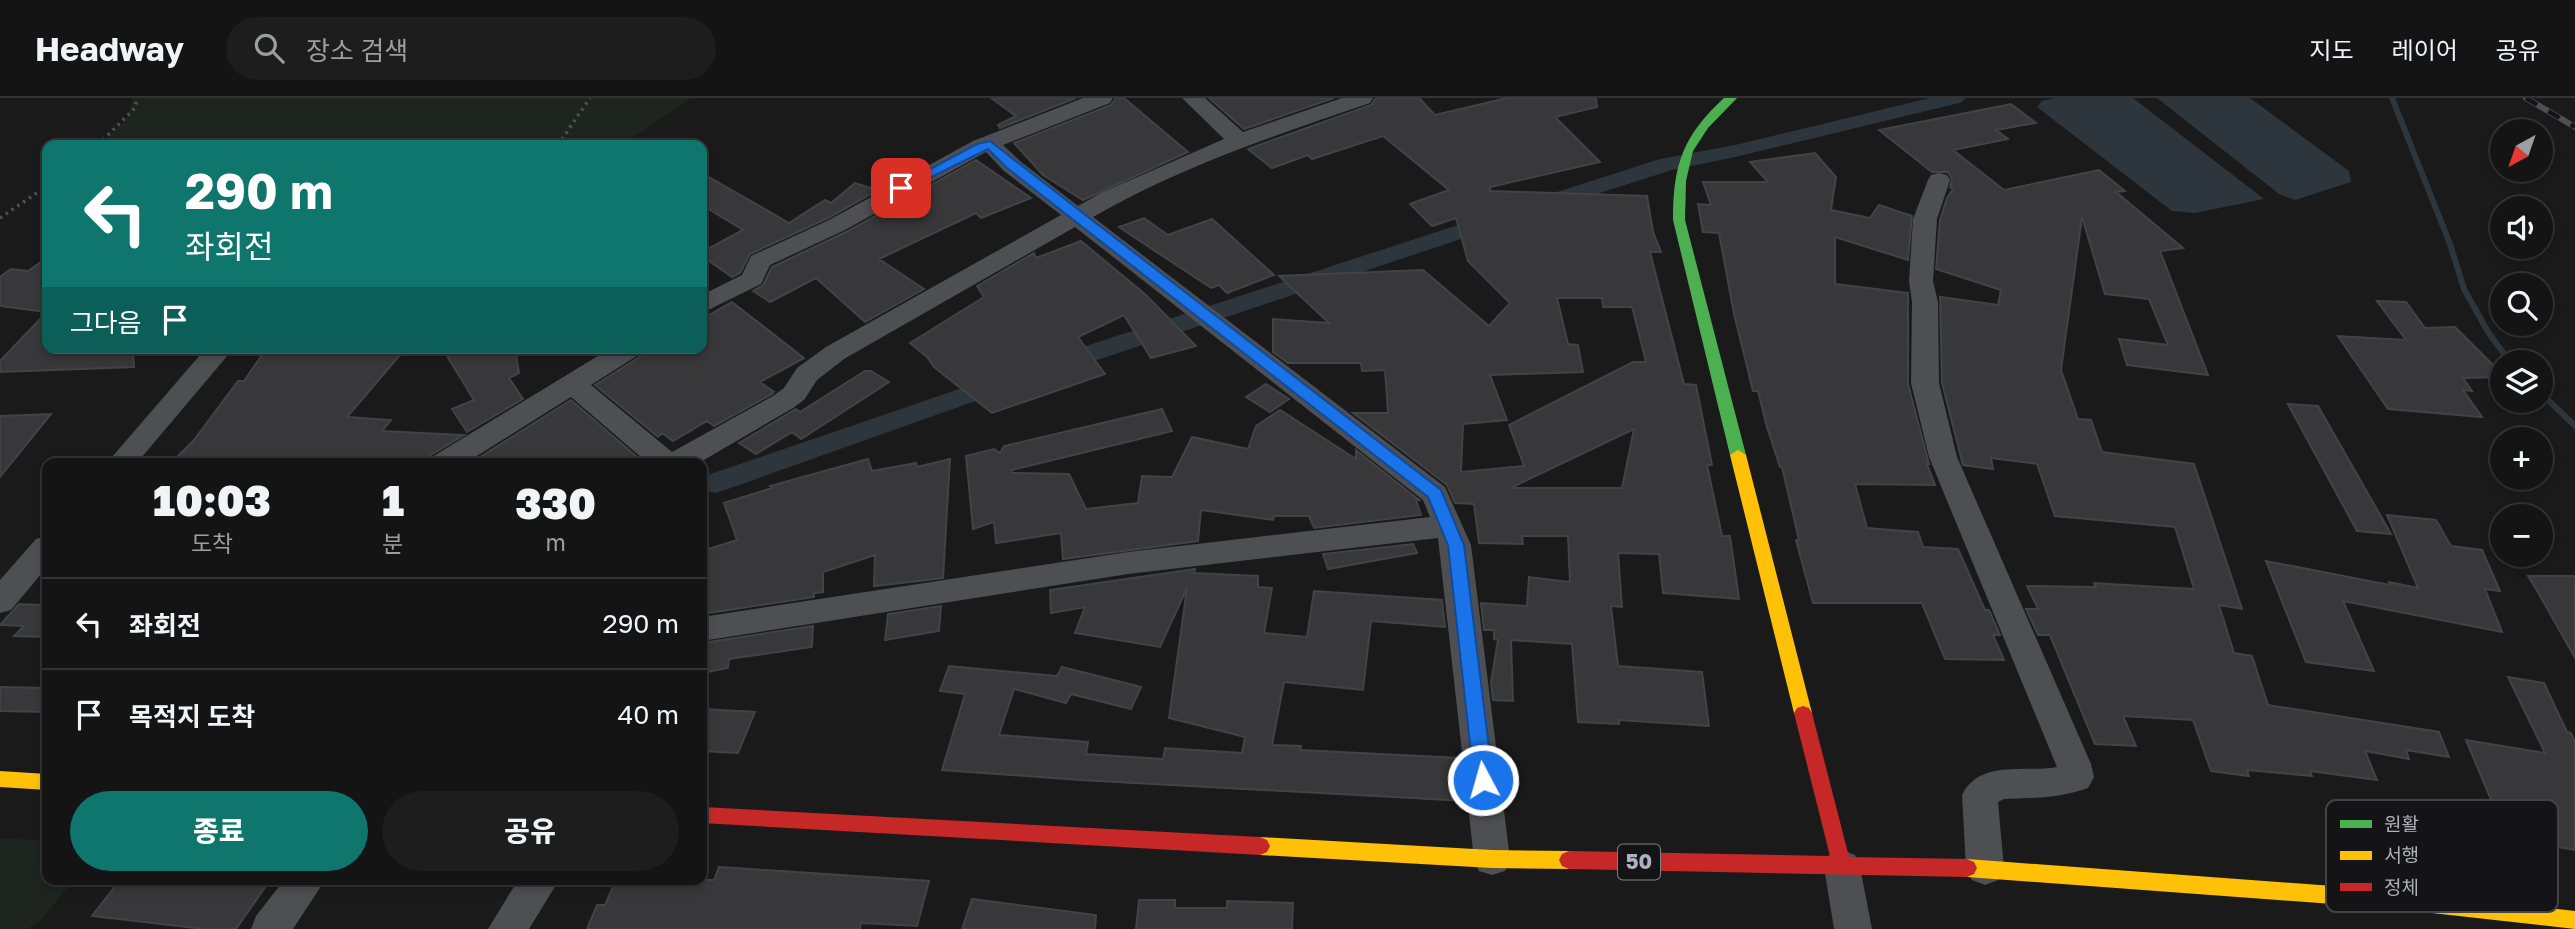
<!DOCTYPE html>
<html lang="ko">
<head>
<meta charset="utf-8">
<style>
	body { margin:0; font-family:"Golos Text","Noto Sans KR",sans-serif; background:#1d1d1d; color:#f1f3f6; height:100vh; display:flex; flex-direction:column; font-size:26px; white-space:nowrap }
	* { box-sizing:border-box; margin:0 }
	p { font-size:23px; color:#9d9ea0 }
	.icon { flex:none; width:38px; height:38px; fill:none; stroke:currentColor; stroke-width:2; stroke-linecap:round; stroke-linejoin:round }
	.map { position:relative; flex:1; overflow:hidden }
	.sheet { position:absolute; left:42px; top:360px; width:665px; height:427px; display:flex; flex-direction:column; background:#141414; border-radius:14px; box-shadow:0 4px 10px #0003,0 0 0 2px #333334 }
	.sheet>* { flex:none }
	.banner { position:absolute; left:42px; top:42px; width:665px; height:214px; border-radius:14px; box-shadow:0 4px 10px #0003,0 0 0 2px #333334; background:#0f766e; color:#fff; overflow:hidden }
	.needle { width:46px; rotate:220deg }
	.fabs { position:absolute; left:2490px; top:21px; display:grid; gap:14px }
	.fabs a { display:grid; place-items:center; width:63px; height:63px; border-radius:50%; background:#141414; box-shadow:0 4px 10px #0003,0 0 0 2px #333334; font-size:35px }
	.pin { position:absolute; display:grid; place-items:center; width:60px; height:60px; color:#fff; margin:-30px; border-radius:14px; box-shadow:0 4px 10px #0006 }
	.me { position:absolute; width:77px; margin:-38px; rotate:354deg; stroke-linejoin:round; filter:drop-shadow(0 0 5px #0008) }
	.turn { display:flex; align-items:center; gap:24px; height:147px; padding:0 28px; font-size:32px }
	.turn .icon { width:91px; height:91px; stroke-width:2.5 }
	.turn b { display:block; font-size:49px; line-height:60px }
	.then { display:flex; align-items:center; height:66px; padding:0 28px; background:#0003; gap:14px; font-size:26px }
	.eta { display:flex; justify-content:space-evenly; align-items:center; height:119px; text-align:center }
	.eta b { font-size:42px; font-weight:800; line-height:49px }
	.primary-button { display:flex; gap:14px; margin-top:auto; padding:14px 28px }
	.primary-button a { flex:1; height:80px; border-radius:42px; background:#0f766e; color:#fff; font-size:28px; font-weight:800; line-height:80px; text-align:center }
	.primary-button a+a { background:#1d1d1d; color:#f1f3f6 }
	ul { padding:0; list-style:none }
	li { display:flex; align-items:center; gap:21px; height:91px; padding:0 28px; border-top:2px solid #333334 }
	li div { flex:1 }
	li b { display:block; font-size:26px }
	li em { font-style:normal }
	header { display:flex; align-items:center; gap:42px; box-sizing:border-box; height:98px; padding:0 35px; background:#141414; border-bottom:2px solid #333334 }
	header strong { font-size:33px }
	nav { display:flex; gap:38px; margin-inline-start:auto; font-size:24px }
	.search { width:490px; height:63px; background:#1d1d1d; display:flex; align-items:center; gap:18px; box-sizing:border-box; padding:0 24px; border-radius:38px; color:#9d9ea0; font-size:26px }
	.map>svg:first-child { display:block }
	.green { fill:#1e241f }
	.water { fill:#2d363c }
	.lines { fill:none; stroke-linecap:round; stroke-linejoin:round }
	.stream { stroke:#2d363c; stroke-width:6 }
	.canal { fill:#2d363c; fill-rule:evenodd }
	.building { fill:#38383a; stroke:#424346; stroke-width:2; fill-rule:evenodd }
	.path { stroke:#505155; stroke-width:3.5; stroke-dasharray:2.5 4.5; stroke-linecap:butt }
	.street { fill:#4e4f53; fill-rule:evenodd }
	.fast { fill:#4caf50; fill-rule:evenodd }
	.slow { fill:#ffc107; fill-rule:evenodd }
	.jam { fill:#c62828; fill-rule:evenodd }
	.rail-casing { stroke:#4e4f52; stroke-width:6 }
	.rail { stroke:#141416; stroke-width:4.5; stroke-dasharray:13; stroke-linecap:butt }
	.route { fill:#1a73e8; stroke:#114b97; stroke-width:2 }
	.labels { text-anchor:middle; stroke-width:7; stroke-linejoin:round; paint-order:stroke }
	.shield { fill:#141416; stroke:#7e828a; stroke-width:2 }
	.shield-label { font-size:21px; font-weight:bold; fill:#acb1bb }
	.key { fill:#141416; stroke:#424348; stroke-width:2 }
	.key-label { font-size:19px; fill:#acb1bb }
</style>
</head>
<body>
<header>
<strong>Headway</strong>
<div class="search"><svg class="icon" aria-label="search" viewBox="0 0 24 24"><circle cx="10" cy="10" r="6"/><path d="M15 15l6 6"/></svg>장소 검색</div>
<nav><a>지도</a><a>레이어</a><a>공유</a></nav>
</header>
<div class="map">
<svg width="2575" height="831" viewBox="0 0 2575 831">
	<rect width="100%" height="100%" fill="#1a1a1a"/>
	<!-- green -->
	<path class="green" d="M133,0h559l-70,47h-521l26,-27z
		M0,740l47,3v39h27l-35,42 -12,7h-27z"/>
	<!-- water -->
	<path class="water" d="M2054,0h79l131,101 -69,14 -23,-2 -135,-104 5,-6z
		M2157,0h93l99,73 2,11 -56,18 -16,-6z"/>
	<g class="lines">
		<!-- stream -->
		<path class="stream" d="M2392,0l58,146 14,45 24,43 22,30
			M2541,295l34,33"/>
		<!-- canal -->
		<path class="canal" d="M1930,0h35l-3,4 -7,2 -220,53 -63,13 -132,42 -8,-2 -3,-5 3,-5 128,-41 75,-14z
			M1495,115l8,2 3,5 -3,5 -439,146 -9,2 -9,-2 -4,-6 4,-6z
			M1003,276l9,2 4,6 -4,6 -287,102 -10,3 -10,-3 -3,-6 3,-8z"/>
	</g>
	<!-- building -->
	<path class="building" d="M991,0h85l-76,30 -2,-3 18,-9z
		M1116,0h8l64,54 -105,48 -40,-25 -29,-32 97,-38z
		M1209,0h125l-90,31z
		M1376,0h43l16,17 72,-17h89l1,9 -42,10 45,45 -110,25v4l157,5 6,36 8,20h-11l34,132 12,1 16,80h-5l15,71h8l9,63 -76,-6 -4,-39 -41,-1 4,54 -11,-1 7,60 84,6 7,54 -90,-6v4l-41,-2 -6,-78 -61,-4 2,61 -20,-1 -2,-18 7,-42 -4,-1v-9h-10l-3,-27 46,3 2,-29 41,5 -2,-46h-46l1,8 -44,-1 -5,-39 -19,-1 -8,-18 -94,-72h35l-3,-43 -23,1 -1,-8h-73l-15,-11v-33l56,4 -50,-47 144,-6 66,56 21,-23 -42,-42 -12,-43 -24,8 -22,-22 39,-14 -66,-54 -71,23 -4,-4 -36,13 -24,-19 123,-44zM1557,200h45l1,9h29l14,55h-13l-124,63 15,41 -63,6 2,-48 44,-4 -17,-45 93,-3 -5,-27 -10,-1zM1634,331l-12,59h-111l18,-9z
		M2011,6l25,19 -40,7 12,9 -55,11 51,40 95,-20 26,21 -9,1 67,56 -23,3 48,124 -81,-10 -8,-26 49,6 -19,-46 -44,-5 -23,-77 -21,153 17,49 13,1 11,32 92,12 48,145 -23,-4 15,48 18,3 16,49 171,27 10,25 -43,-7 3,9 -44,-8 12,29 -67,-9 2,5 -65,-6 2,6 -38,-5 -18,-51 -70,-4 13,30 -41,-2 -45,-109h-12l-12,-26h12l-11,-23 69,1 -2,-4 100,6 -19,-62 -120,-11 -18,-52 -46,-6 2,11 -30,-4 -21,-82 -2,-86 58,8 3,-15 -65,-21 4,-49 7,-22 6,-9 -3,-2 2,-8 -4,-7h-16l-53,-42z
		M1815,55l21,24 -5,33 39,8 9,-13 33,11 -4,44 -73,-23v47l73,9v91l21,80h-2l8,21 -80,-1 12,44 51,4 5,15 35,2 27,61h4l11,25h-7l11,25 -59,-1 -23,-56h-109l-17,-63h3l-17,-73h-2l-13,-40 -9,-36h-5l-19,-77 -15,-81 -16,-1 -5,-28 13,1 -8,-23h65l-18,-20z
		M976,62l55,38 -50,20 -5,-5 -97,46 45,30 -59,33 -49,-44 -46,24 -17,-11 10,-6 9,-18 74,-35z
		M702,75l87,50 36,-23 6,3 24,-20 23,7 -50,28 -78,36 -10,19 -8,4 -30,-21v-4l41,-22 -41,-25z
		M1144,120l24,17 44,-16 62,56 -47,18 -8,-8 -8,3 -92,-61z
		M1081,143l65,54 50,51 -45,12 -27,-43 -46,22 27,37 -113,39 -58,-46 -7,-10 -17,-14 74,-46 -7,-11 57,-33 2,5z
		M47,160v90h86l1,19 -134,5v-11l47,-49 -47,-6v-29l11,-8 17,2z
		M2377,203l29,1 19,26 30,-1 47,47v3l-39,1 9,13 -9,-1 19,27 -94,-8 -50,-73 68,4z
		M732,204l72,56 -44,24 14,10 -2,2 -58,32 -7,-5 -34,20 -11,-8 -4,4 -63,-52 46,-29 5,-8h56v-29z
		M361,250h45l-59,69 44,3 -9,11 82,4 -33,20 -5,9h-256l24,-24 44,-59h6l20,-29z
		M442,250h73l4,25 -10,5 14,21 -56,33 -15,-23 22,-9z
		M865,273h6l18,11 -88,57 -9,-7 -36,22 -17,-11 57,-34 4,3z
		M1266,286l23,15 -19,13 -24,-15z
		M571,302l65,56 -9,8h-158z
		M2288,306l30,2 73,128 -34,-3z
		M1162,311l10,22 -160,39v3l57,1 17,35 52,-6 4,-27 30,1 20,-40 56,12 8,-23 24,-16 76,49v-9l63,50h-3l5,15 -107,13 -5,-12h-35l-1,4 -72,-10 -3,31 -135,18 -2,-26 -65,10 -2,-21 -21,7 -7,-73 28,-7 6,4 4,-7z
		M51,316l-51,63v-61z
		M868,361l4,12 44,-8 1,4 33,-8 -7,119 -69,8 1,-31 -52,17v20l-9,1v4l-112,17v-63l35,-11 -13,-37 48,-15 -2,-2z
		M2387,417l49,5 15,26 31,4 18,41 -15,-2 17,43 -159,-31 31,70 -68,-9 -40,-101 124,24 -1,-3 29,6z
		M1413,446l4,9 -89,16 -5,-15z
		M1195,471l-1,4 64,3v11l14,1 -8,45 43,4 7,-46 128,9 3,27 -74,-6 -8,69 -79,-8 -12,63 29,1 -1,4 160,8 5,43 -385,-21 -138,-10 23,-76 -25,-3 9,-25 108,10 5,-9 79,20 -10,22 -60,-15 -5,9 -52,-14 -15,46 89,7 -2,12 77,5 2,-11 77,5 3,-16 -76,-19 18,-130 -27,59 -85,-14 10,-26 -34,6 -1,-23z
		M2528,478h47v82l-36,-64z
		M47,500v39l-33,-1 10,-10 -24,-1 19,-21 22,1z
		M941,508l-2,25 -54,9 3,-26z
		M813,528l-1,21 -83,12 -1,9 -26,5v-30z
		M2508,579l36,6 23,49 4,1 4,9v108l-68,-12 -41,-98 79,13z
		M0,589l47,1v24l-47,-1z
		M702,611l53,3 -17,41 -36,-2z
		M719,769l210,14 -12,45 -56,-3 -1,6h-273l10,-24h8l11,-25h98z
		M120,782h128l20,3 -32,46h-32l-112,-13z
		M972,801l124,16 -1,14h-133z
		M1139,802h36v8h52v-7l66,2 -1,26h-156z"/>
	<g class="lines">
		<!-- path -->
		<path class="path" d="M98,47l37,-37 2,-10
			M558,47l32,-47
			M0,120l47,-32"/>
		<!-- street -->
		<path class="street" d="M1083,0h30l-3,5 -107,42 17,16 58,45 23,-13 123,-54 -42,-41h23l38,34 99,-34h31l-3,5c-94,32 -191,64 -277,114l352,270 26,58 39,314 -5,12 -13,4 -13,-4 -5,-12 -36,-321 -310,36 -426,67v-24l426,-65 302,-35 -7,-17 -348,-273 -231,132 -27,21 -13,20 -11,8 -96,56h-48l-78,-67 -107,67h-36l4,-7 179,-109h33l-4,6 -49,31 81,67 101,-56 11,-8 13,-20 29,-21 235,-132 -57,-44 -18,-19 -141,78 -75,35 -9,19 -59,29v-18l40,-20 9,-19 78,-36 144,-79z
			M1939,75l8,2 3,5 -13,39 -4,62 5,21 1,81 18,74 134,307 3,13 -6,11c-28,10 -54,10 -84,11l-6,3 6,66 -6,12 -13,5 -13,-5 -6,-12 -4,-73c18,-36 63,-22 95,-28l-128,-310 -18,-74 1,-81 -3,-21 4,-62 15,-39 3,-5z
			M206,250h28l-98,116h-30z
			M47,438v31l-36,43 -11,3v-33l36,-41z
			M1842,752l13,5 5,12 12,62h-38l-10,-62 5,-12z
			M284,782h41l-32,49h-42l5,-13z
			M518,782h41l-30,49h-41z"/>
		<!-- fast -->
		<path class="fast" d="M1724,0h13l-29,30 -15,23 -7,30 -1,39 61,235 -8,5 -8,-5 -57,-235c0,-56 10,-84 51,-122z"/>
		<!-- slow -->
		<path class="slow" d="M1738,352l8,5 66,258 -3,5 -6,2 -6,-2 -3,-5 -64,-258z
			M0,673l47,3v16l-47,-3z
			M1260,739l232,13 77,1 7,3 3,6 -3,6 -7,3 -77,-1 -232,-13 -7,-3 -3,-6 3,-6z
			M1967,761l420,31 188,21v18l-188,-21 -420,-31 -7,-3 -3,-6 3,-6z"/>
		<!-- jam -->
		<path class="jam" d="M1803,608l6,2 3,5 37,144 118,2 7,3 3,6 -3,6 -7,3 -398,-8 -7,-3 -3,-6 3,-6 7,-3 261,5 -36,-143 3,-5z
			M702,709l558,30 7,3 3,6 -3,6 -7,3 -558,-32z"/>
		<!-- rail casing -->
		<g class="rail-casing">
			<path id="rail" d="M2526,0l49,29"/>
		</g>
		<!-- rail -->
		<use href="#rail" class="rail"/>
	</g>
	<!-- route -->
	<path class="route" d="M990,43l451,349 23,55 29,235 -3,6 -7,2 -6,-2 -3,-6 -26,-235 -20,-48 -421,-329 -19,-19 -83,41h-8l-2,-2 82,-44z"/>
	<g class="labels">
		<!-- shield labels -->
		<rect class="shield" x="1618" y="746.5" width="42" height="35" rx="5"/>
		<g class="shield-label">
			<text x="1639" y="771">50</text>
		</g>
	</g>
	<!-- legend -->
	<rect x="2326" y="702" width="232" height="112" rx="10" class="key"/>
	<rect x="2340" y="722" width="32" height="8" fill="#4caf50"/>
	<rect x="2340" y="753" width="32" height="9" fill="#ffc107"/>
	<rect x="2340" y="785" width="32" height="8" fill="#c62828"/>
	<g class="key-label">
		<text x="2384" y="733">원활</text>
		<text x="2384" y="764">서행</text>
		<text x="2384" y="796">정체</text>
	</g>
</svg>
<div class="fabs">
<a><svg class="needle" viewBox="-14 -14 28 28"><path d="M0-13l5 13h-10z" fill="#e53935"/><path d="M0 13l5-13h-10z" fill="#9d9ea0"/></svg></a>
<a><svg class="icon" aria-label="sound" viewBox="0 0 24 24"><path d="M4 9h4l5-4v14l-5-4H4zM17 9q2 3 0 6"/></svg></a>
<a><svg class="icon" aria-label="search" viewBox="0 0 24 24"><circle cx="10" cy="10" r="6"/><path d="M15 15l6 6"/></svg></a>
<a><svg class="icon" aria-label="layers" viewBox="0 0 24 24"><path d="M12 4l9 5-9 5-9-5zM3 14l9 5 9-5"/></svg></a>
<a>+</a>
<a>−</a>
</div>
<div class="pin" style="left:901px;top:90px;background:#d93025"><svg class="icon" aria-label="arrive" viewBox="0 0 24 24"><path d="M6 21V4h12l-3 4 3 4H6"/></svg></div>
<svg class="me" style="left:1483px;top:682px" viewBox="-20 -20 40 40"><circle r="17" fill="#1a73e8" stroke="#fff" stroke-width="3"/><path d="M0-11L8 9 0 5-8 9z" fill="#fff"/></svg>
<div class="banner">
<div class="turn"><svg class="icon" aria-label="left" viewBox="0 0 24 24"><path d="M17 20v-9H6M10 6l-5 5 5 5"/></svg><div><b>290 m</b>좌회전</div></div>
<div class="then">그다음<svg class="icon" aria-label="arrive" viewBox="0 0 24 24"><path d="M6 21V4h12l-3 4 3 4H6"/></svg></div>
</div>
<section class="sheet">
<div class="eta">
<div><b>10:03</b><p>도착</p></div>
<div><b>1</b><p>분</p></div>
<div><b>330</b><p>m</p></div>
</div>
<ul>
<li><svg class="icon" aria-label="left" viewBox="0 0 24 24"><path d="M17 20v-9H6M10 6l-5 5 5 5"/></svg><div><b>좌회전</b></div><em>290 m</em></li>
<li><svg class="icon" aria-label="arrive" viewBox="0 0 24 24"><path d="M6 21V4h12l-3 4 3 4H6"/></svg><div><b>목적지 도착</b></div><em>40 m</em></li>
</ul>
<div class="primary-button"><a>종료</a><a>공유</a></div>
</section>
</div>
</body>
</html>
